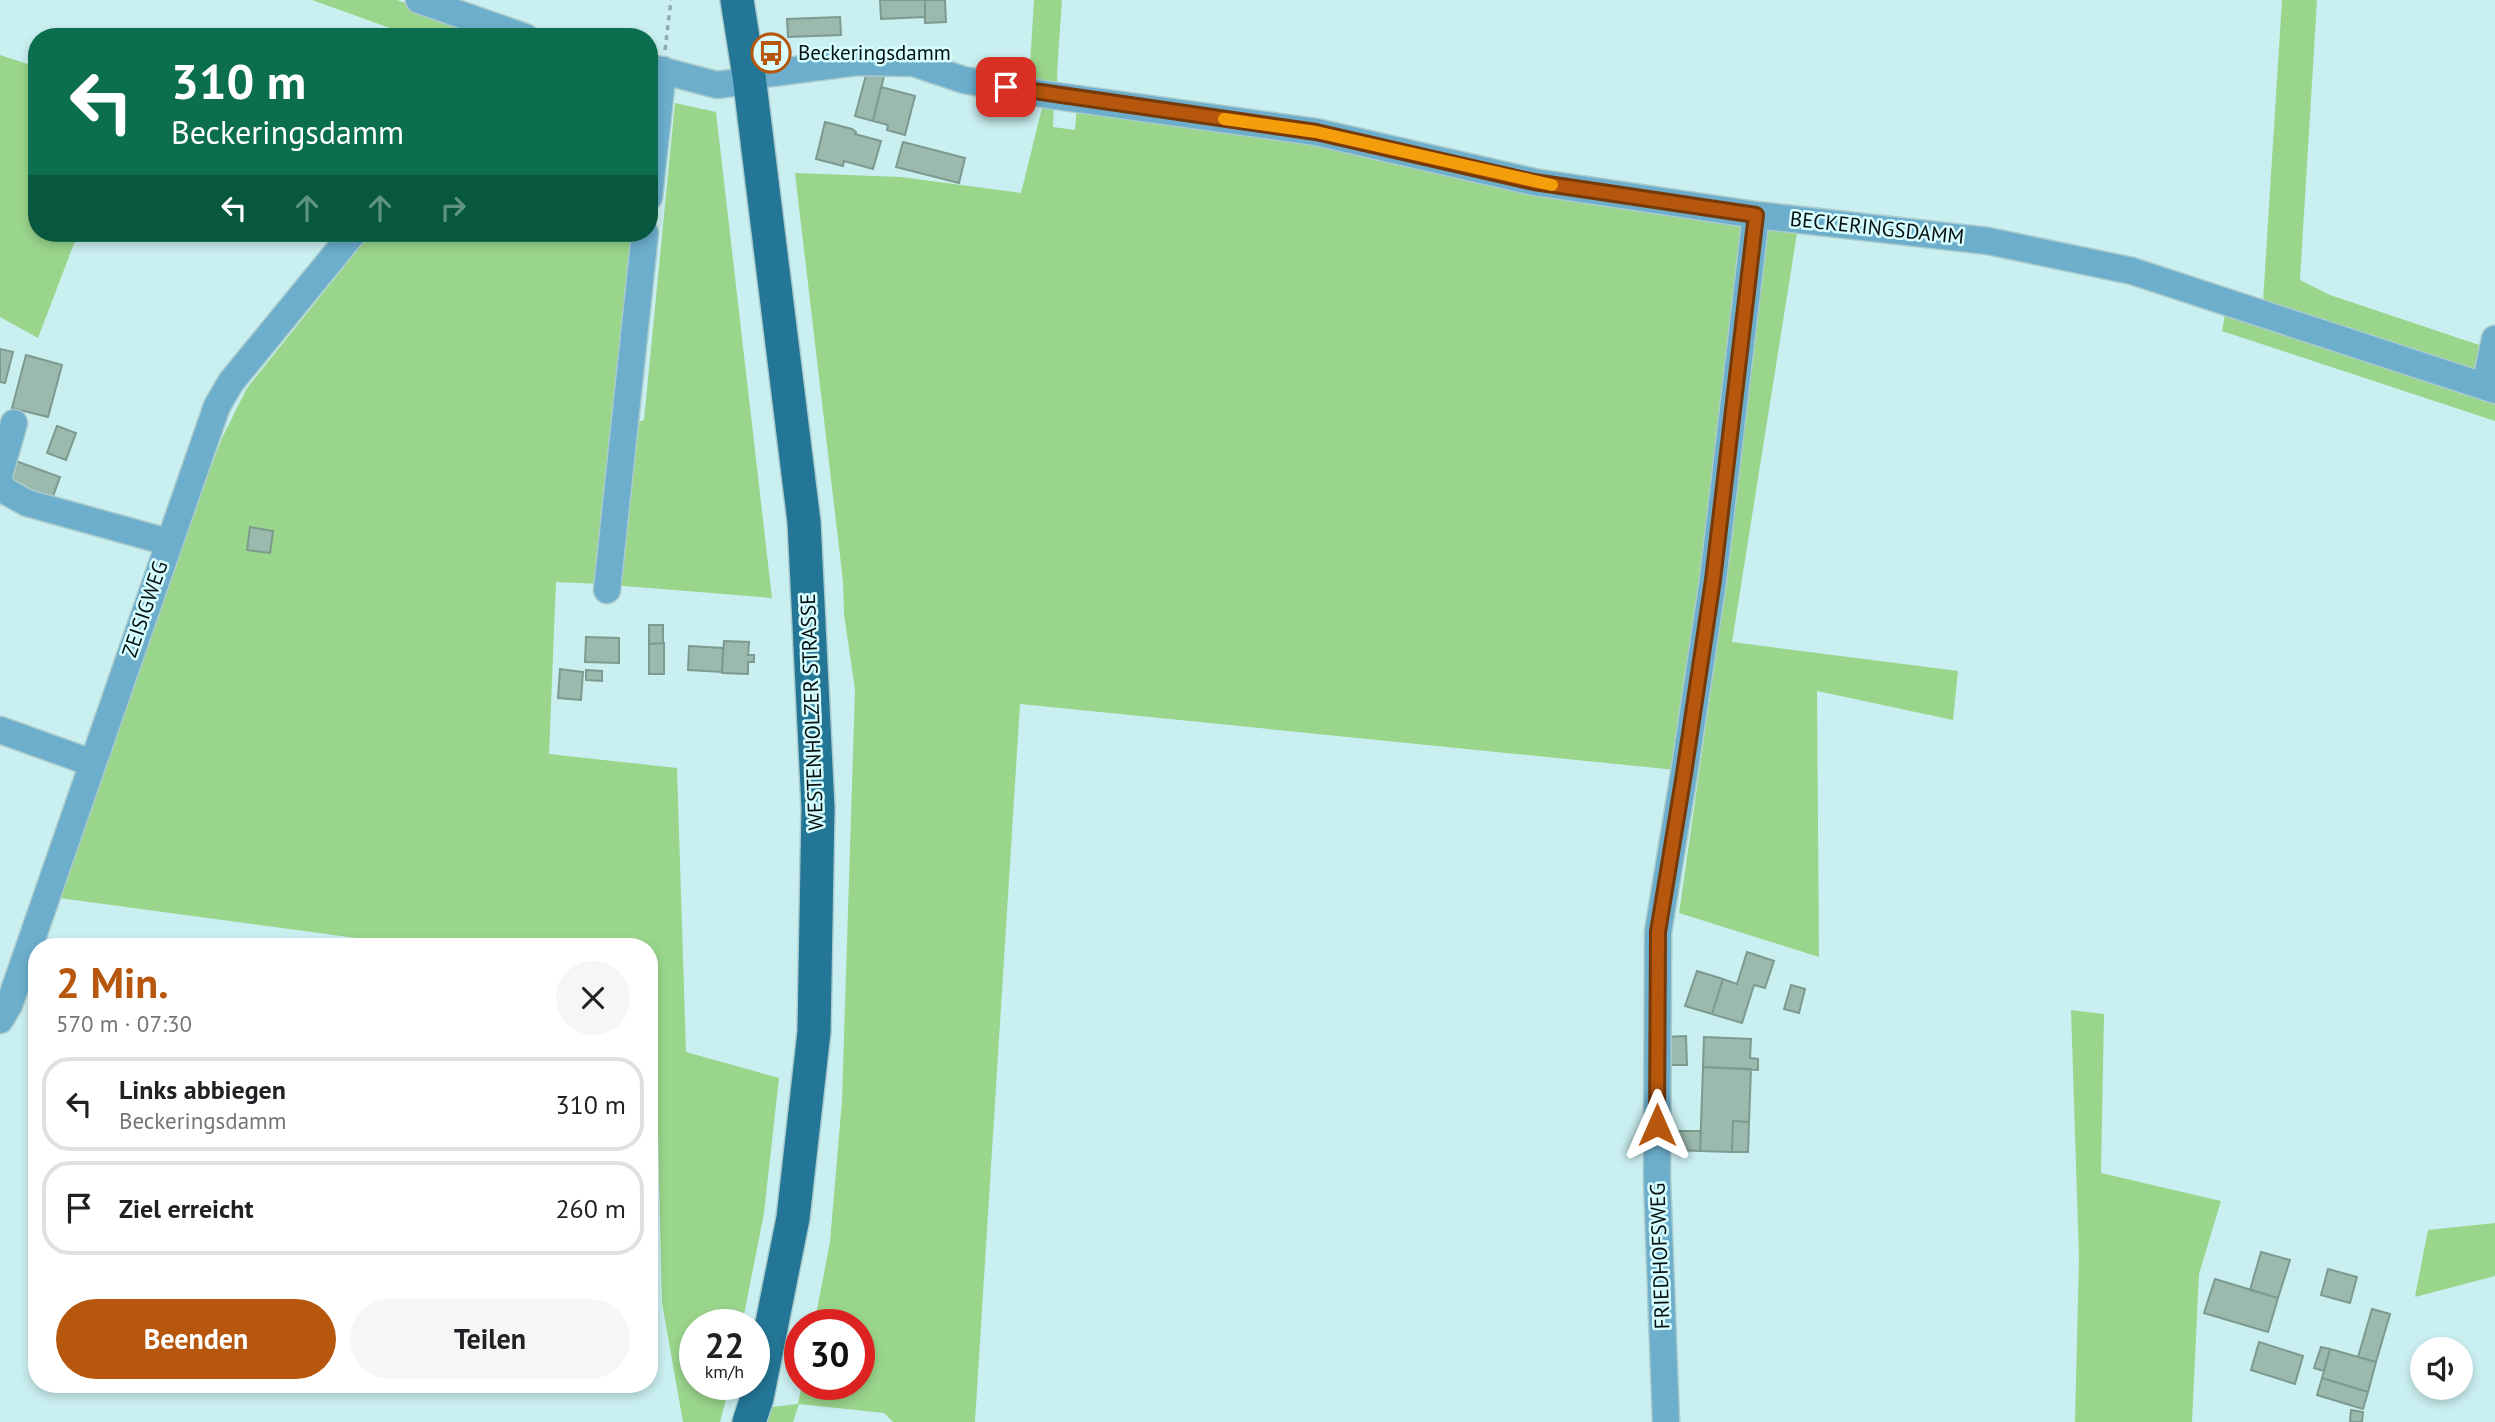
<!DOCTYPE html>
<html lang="de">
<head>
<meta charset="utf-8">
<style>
	body { margin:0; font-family:"PT Sans",sans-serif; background:#f6f6f6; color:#202124; height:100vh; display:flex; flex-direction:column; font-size:26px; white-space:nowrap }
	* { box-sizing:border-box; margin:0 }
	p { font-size:23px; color:#757577 }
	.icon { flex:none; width:38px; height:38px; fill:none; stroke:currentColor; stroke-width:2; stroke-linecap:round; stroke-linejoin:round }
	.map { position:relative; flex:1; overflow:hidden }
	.side { position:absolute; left:28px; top:938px; width:630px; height:455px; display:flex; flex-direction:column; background:#fff; border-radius:28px; box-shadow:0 4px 10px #0003 }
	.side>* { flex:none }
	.top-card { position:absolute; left:28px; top:28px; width:630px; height:214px; border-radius:28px; box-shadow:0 4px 10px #0003; background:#0b6e4f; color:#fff; overflow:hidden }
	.fabs { position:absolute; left:2410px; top:1337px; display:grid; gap:14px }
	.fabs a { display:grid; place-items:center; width:63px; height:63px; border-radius:50%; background:#fff; box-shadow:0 4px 10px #0003; font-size:35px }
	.speed { position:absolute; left:679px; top:1309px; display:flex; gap:14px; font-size:35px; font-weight:700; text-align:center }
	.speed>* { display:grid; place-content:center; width:91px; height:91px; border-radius:50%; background:#fff; box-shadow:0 4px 10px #0003; line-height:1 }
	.speed small { font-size:18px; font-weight:400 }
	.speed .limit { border:10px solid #d22; background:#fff; color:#111 }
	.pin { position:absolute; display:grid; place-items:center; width:60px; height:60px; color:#fff; margin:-30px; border-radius:14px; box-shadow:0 4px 10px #0006 }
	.me { position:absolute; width:77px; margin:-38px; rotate:0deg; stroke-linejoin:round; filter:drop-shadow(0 0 5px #0008) }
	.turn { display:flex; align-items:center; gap:24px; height:147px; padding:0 28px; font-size:32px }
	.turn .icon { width:91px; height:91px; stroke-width:2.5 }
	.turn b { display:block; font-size:49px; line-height:60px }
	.lanes { display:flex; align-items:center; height:66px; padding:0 28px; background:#0003; justify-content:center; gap:35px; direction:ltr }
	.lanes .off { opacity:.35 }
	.round { display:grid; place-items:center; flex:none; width:74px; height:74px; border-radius:37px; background:#f6f6f6 }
	.summary { display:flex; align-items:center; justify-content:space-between; height:119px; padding:0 28px }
	h1 { font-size:42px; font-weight:800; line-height:52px; color:#b6570d }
	.button { display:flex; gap:14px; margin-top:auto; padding:14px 28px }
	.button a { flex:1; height:80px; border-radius:42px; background:#b6570d; color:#fff; font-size:28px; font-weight:800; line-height:80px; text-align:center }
	.button a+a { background:#f6f6f6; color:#202124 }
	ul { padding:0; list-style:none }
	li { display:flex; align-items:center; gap:21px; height:94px; margin:0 14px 10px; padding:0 14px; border:4px solid #e0e0e0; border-radius:28px }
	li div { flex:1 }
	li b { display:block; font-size:26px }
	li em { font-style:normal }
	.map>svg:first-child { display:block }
	.green { fill:#9ad58c }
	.building { fill:#9bbaad; stroke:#7c9a8e; stroke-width:2 }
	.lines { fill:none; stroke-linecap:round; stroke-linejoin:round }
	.minor-casing { stroke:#aacbcc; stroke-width:29 }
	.major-casing { stroke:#aacbcc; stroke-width:36 }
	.path { stroke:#8facad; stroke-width:3.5; stroke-dasharray:5 5; stroke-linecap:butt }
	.minor { stroke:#6caecc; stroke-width:26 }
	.major { stroke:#247696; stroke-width:33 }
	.route-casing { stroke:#763908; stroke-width:18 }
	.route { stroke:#b6570d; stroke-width:12 }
	.slow { stroke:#f59e0b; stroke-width:12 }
	.labels { text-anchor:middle; stroke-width:5; stroke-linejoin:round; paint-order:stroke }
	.poi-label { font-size:21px; fill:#041011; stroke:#d7fdfe; text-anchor:start }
	.street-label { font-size:21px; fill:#041011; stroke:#d7fdfe }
</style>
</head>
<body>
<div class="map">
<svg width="2495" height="1422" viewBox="0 0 2495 1422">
	<rect width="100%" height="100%" fill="#caeff0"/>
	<!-- green -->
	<path class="green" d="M312,0h85l63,22 -5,15h-40z
		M1034,0h28l-5,73 1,15 -29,-6z
		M2282,0h35l-17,280 30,15 155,52 -5,22 -12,5 -205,-72z
		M0,55l37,12v166h41l-40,105 -38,-21z
		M1044,100l10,1 -1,26 22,3 2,-25 171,23 495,91 -37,360 -30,191 -656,-66 -45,718h-82l-9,-9 -85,-9 -6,18h-26l5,-15 26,-3 4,-20h57v-59h-45l16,-83 12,-142 13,-410 -11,-76 -1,-33 -48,-408 106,4 120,16z
		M675,103l41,9 56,486 -160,-13 17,-160 15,-5z
		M1759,221l39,6 -66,415 226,29 -5,49 -136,-29 2,266 -140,-44 35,-244 -9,-2z
		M371,233h266l-36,351 -45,-2 -7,172 128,14 9,284 93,26 -15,135 -22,112h-47v59h35l-10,38h-37l-21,-119 -6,-259 -7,-46v-51h-226l-364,-49 118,-341 45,-119 25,-50z
		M2226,309l269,89v23l-273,-90z
		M2071,1010l33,4 -3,159 120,28 -22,73 -7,148h-117l4,-165z
		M2495,1223v53l-80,21 13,-67z"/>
	<!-- building -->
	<path class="building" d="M880,0h45v17l-44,2z
		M925,0h20l1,22 -21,1z
		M840,17l1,18 -53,2 -1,-18z
		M868,68l17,4 -12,49 -18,-5z
		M881,87l34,9 -10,39 -18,-5 1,-5 -15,-4z
		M825,122l27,7 4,3 -1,2 26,7 -8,28 -29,-8 -1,5 -27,-7z
		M903,142l62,16 -6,25 -63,-16z
		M0,349l13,3 -8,31 -5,-1z
		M26,355l36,10 -14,52 -36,-9z
		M57,426l19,7 -10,27 -19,-7z
		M13,460l47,17 -8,22 -47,-17z
		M250,527l23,4 -3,22 -23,-3z
		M649,625h14v18l-14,1z
		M586,637l33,1v25l-34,-1z
		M724,641l25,1 -1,13h6v7h-6v12l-26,-1z
		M664,643v31h-15v-30z
		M689,646l34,2 -1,24 -34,-2z
		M560,669l23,3 -2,28 -23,-2z
		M586,670l16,1v10l-16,-1z
		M1747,952l27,9 -9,27 -11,-3 -12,38 -30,-9 11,-35 14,5z
		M1697,971l26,8 -11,35 -27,-8z
		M1791,985l14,4 -6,24 -15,-4z
		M1686,1036l1,29h-20l-1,-28z
		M1704,1037l47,2 -1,19 8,1v11l-55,-3z
		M1703,1067l48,2 -2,53 -16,-1 -1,31 -32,-1z
		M1733,1121l16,1 -1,30h-16z
		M1674,1131h27l-1,20 -26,-1z
		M2261,1252l29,8 -12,38 -28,-8z
		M2328,1269l29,8 -7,26 -29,-8z
		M2215,1279l63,19 -10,34 -64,-19z
		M2372,1309l18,5 -14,48 -18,-5z
		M2259,1342l44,14 -8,28 -44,-14z
		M2321,1347l9,2 -6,22 -10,-3z
		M2330,1349l46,13 -8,30 -46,-14z
		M2322,1378l46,14 -5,17 -46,-14z
		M2351,1410l12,2 -1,10h-12z"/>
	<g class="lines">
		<!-- minor casing -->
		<g class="minor-casing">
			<path id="minor" d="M419,0l106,37
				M649,67l68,18 16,-2 16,-7 108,-14 56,1 51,17 85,15 267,37 218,50 222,33 232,26 144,30 363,119
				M649,197l14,-127
				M2485,386l10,-47
				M0,472l14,-49
				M0,482l2,7 25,14 141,39
				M607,590l38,-357
				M0,730l92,33
				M0,1020l9,-15 208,-599 14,-24 122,-149
				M1666,1422l-9,-242 1,-248 26,-158 29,-194 43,-365"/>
		</g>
		<!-- major casing -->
		<g class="major-casing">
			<path id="major" d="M737,0l12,76 55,446 14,286 -4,224 -21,186 -36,180 -8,24"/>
		</g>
		<!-- path -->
		<path class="path" d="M665,50l6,-50"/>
		<!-- minor -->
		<use href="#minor" class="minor"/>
		<!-- major -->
		<use href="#major" class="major"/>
	</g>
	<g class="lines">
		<!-- route casing -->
		<g class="route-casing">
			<path id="route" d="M1006,87l310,45 218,50 222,33 -43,365 -29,194 -26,158 -1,193"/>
		</g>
		<!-- route -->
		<use href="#route" class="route"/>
		<!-- slow -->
		<path class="slow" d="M1224,119l92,13 236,53"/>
	</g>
	<!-- icons -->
	<defs>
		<g id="bus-ring" transform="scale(2.0125)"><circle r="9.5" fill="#d7fdfe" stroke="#b6570d" stroke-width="1.5"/><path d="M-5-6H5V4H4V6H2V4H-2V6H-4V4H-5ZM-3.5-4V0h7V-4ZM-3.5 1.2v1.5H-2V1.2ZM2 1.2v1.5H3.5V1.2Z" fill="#b6570d"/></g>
	</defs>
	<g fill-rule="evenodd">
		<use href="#bus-ring" x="771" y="53"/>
	</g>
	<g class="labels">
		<!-- poi labels -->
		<g class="poi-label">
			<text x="798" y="60">Beckeringsdamm</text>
		</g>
		<!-- street labels -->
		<g class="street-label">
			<text transform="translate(1877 228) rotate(6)" y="7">BECKERINGSDAMM</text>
			<text transform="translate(145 609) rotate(-71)" y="7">ZEISIGWEG</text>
			<text transform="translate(812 712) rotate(-92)" y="7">WESTENHOLZER STRASSE</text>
			<text transform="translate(1660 1256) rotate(-92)" y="7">FRIEDHOFSWEG</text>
		</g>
	</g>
</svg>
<div class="fabs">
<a><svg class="icon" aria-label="sound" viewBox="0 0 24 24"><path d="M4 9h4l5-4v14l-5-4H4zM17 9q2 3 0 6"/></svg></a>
</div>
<div class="speed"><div>22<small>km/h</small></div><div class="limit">30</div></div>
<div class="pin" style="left:1006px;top:87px;background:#d93025"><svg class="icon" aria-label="arrive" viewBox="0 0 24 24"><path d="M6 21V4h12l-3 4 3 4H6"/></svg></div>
<svg class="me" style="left:1657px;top:1125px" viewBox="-20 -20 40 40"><path d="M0-17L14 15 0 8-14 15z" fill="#b6570d" stroke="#fff" stroke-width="4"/></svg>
<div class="top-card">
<div class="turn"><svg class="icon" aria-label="left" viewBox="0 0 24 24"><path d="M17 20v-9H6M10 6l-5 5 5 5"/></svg><div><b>310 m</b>Beckeringsdamm</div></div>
<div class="lanes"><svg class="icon" aria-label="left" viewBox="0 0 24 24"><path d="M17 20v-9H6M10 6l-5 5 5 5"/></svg><svg class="icon off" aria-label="ahead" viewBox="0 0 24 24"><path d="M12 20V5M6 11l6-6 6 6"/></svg><svg class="icon off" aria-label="ahead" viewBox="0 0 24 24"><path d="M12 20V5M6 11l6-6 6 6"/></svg><svg class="icon off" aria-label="right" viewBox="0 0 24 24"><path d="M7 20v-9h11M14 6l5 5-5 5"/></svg></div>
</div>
<section class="side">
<div class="summary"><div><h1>2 Min.</h1><p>570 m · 07:30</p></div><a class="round"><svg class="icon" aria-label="close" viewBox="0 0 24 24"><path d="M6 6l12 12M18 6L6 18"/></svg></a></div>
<ul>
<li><svg class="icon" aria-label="left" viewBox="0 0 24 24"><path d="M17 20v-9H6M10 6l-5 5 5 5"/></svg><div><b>Links abbiegen</b><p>Beckeringsdamm</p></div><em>310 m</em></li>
<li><svg class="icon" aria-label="arrive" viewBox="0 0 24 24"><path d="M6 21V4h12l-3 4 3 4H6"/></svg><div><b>Ziel erreicht</b></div><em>260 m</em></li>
</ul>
<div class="button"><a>Beenden</a><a>Teilen</a></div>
</section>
</div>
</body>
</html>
